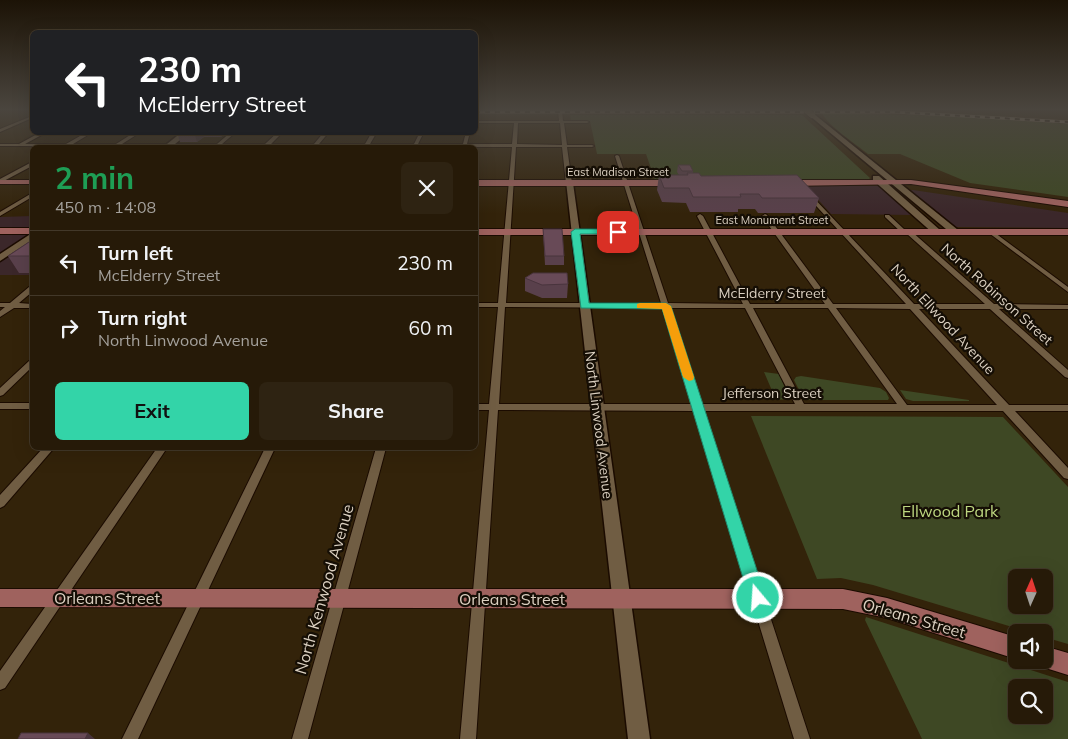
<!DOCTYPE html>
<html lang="en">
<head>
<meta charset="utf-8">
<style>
	body { margin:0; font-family:Mulish,sans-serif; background:#2e2312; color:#f1f3f6; height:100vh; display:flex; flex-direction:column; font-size:19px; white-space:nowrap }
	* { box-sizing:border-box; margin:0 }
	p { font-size:16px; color:#a4a19c }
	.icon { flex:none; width:28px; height:28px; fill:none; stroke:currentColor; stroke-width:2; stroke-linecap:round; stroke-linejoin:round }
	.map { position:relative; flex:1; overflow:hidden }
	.sheet { position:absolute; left:30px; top:145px; width:448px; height:305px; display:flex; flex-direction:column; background:#261a08; border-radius:8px; box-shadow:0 5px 20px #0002,0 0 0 1px #423829 }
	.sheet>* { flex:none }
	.hud { position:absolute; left:30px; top:30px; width:448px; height:105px; border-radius:8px; box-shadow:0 5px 20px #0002,0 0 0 1px #423829; background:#202124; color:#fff; overflow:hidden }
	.needle { width:32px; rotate:3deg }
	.controls { position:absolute; left:1008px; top:569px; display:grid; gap:10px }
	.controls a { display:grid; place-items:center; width:45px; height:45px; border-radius:8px; background:#261a08; box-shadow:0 5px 20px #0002,0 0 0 1px #423829; font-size:25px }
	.pin { position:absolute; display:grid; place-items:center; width:42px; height:42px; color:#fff; margin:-21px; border-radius:10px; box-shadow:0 2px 8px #0006 }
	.me { position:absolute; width:55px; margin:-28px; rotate:342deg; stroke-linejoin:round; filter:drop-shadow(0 0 4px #0008) }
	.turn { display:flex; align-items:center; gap:18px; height:105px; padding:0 25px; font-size:22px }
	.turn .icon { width:65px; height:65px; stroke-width:2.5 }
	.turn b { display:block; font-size:35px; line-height:42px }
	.round { display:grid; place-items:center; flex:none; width:52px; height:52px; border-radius:8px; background:#2e2312 }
	.headline { display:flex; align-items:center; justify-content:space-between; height:85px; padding:0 25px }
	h1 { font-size:30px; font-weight:700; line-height:38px; color:#1e9e55 }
	.action { display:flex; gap:10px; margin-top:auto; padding:10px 25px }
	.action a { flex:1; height:58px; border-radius:8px; background:#33d4a8; color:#111; font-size:20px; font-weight:700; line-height:58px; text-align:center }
	.action a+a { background:#2e2312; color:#f1f3f6 }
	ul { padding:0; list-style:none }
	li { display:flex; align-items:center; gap:15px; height:65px; padding:0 25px; border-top:1px solid #423829 }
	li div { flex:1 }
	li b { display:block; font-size:19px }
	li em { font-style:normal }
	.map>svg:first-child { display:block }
	.commercial { fill:#3b272a }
	.green { fill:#3e4824; fill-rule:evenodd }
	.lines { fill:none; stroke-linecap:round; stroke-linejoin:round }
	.street-casing { stroke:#1b0b00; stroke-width:2 }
	.secondary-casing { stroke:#1b0b00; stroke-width:3 }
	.primary-casing { stroke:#1b0b00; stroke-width:2 }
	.street { fill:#705d43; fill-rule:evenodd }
	.secondary { fill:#705d43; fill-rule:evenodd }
	.primary { fill:#9f625e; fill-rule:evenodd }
	.rail-casing { stroke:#aea190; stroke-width:3 }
	.rail { stroke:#150e05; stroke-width:2; stroke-dasharray:5; stroke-linecap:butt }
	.secondary-bridge-casing { stroke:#1b0b00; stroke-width:8; stroke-linecap:butt }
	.secondary-bridge { stroke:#705d43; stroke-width:6 }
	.wall { fill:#59404b }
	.shaded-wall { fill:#49343d }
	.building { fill:#684a57; stroke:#49343d }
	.route { fill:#33d4a8; stroke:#218a6d }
	.slow { fill:#f59e0b }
	.labels { text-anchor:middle; stroke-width:4.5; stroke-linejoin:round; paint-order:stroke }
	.far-street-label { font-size:11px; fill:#dbd0c1; stroke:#150e05 }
	.street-label { font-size:14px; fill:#dbd0c1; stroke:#150e05 }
	.near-park-label { font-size:16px; fill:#bdd780; stroke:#150e05 }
	.near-street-label { font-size:16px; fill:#dbd0c1; stroke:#150e05 }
</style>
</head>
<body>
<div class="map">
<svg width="1068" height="739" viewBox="0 0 1068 739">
	<rect width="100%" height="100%" fill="#33230a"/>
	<!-- commercial -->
	<path class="commercial" d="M806,186h73l33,29 -81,-1z
		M913,190l155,23v15l-113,-1 -46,-36z
		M32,216v59h-32v-17l7,-5h-7v-36z"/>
	<!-- green -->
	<path class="green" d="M822,113l134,3 112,8v73l-98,-14 -70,-29h-32c-12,-10 -40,-28 -46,-41z
		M570,115h232l68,63 -2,2h-213l-9,-26h-49l-7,-33h-19z
		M764,372l15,2 10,23 -1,2 -12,1z
		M801,376l79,12 6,4 3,6 -1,2h-80l-6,-4 -8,-16 2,-3z
		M900,390l69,10v1h-56l-7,-2z
		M751,416l252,1 65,70v157l-24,-7v-5h-15l-156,-47 -32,-7 -24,1zM1016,578h28v27h-28z
		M866,617l202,65v57h-146l-57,-119zM1016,688h28v27h-28z"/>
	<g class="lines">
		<!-- street casing -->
		<g class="street-casing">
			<path id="street" d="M558,110h4l1,11h24l2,1 -2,1h-23l3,22h25l2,1 -2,1h-25l5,36 -3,2 -3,-2 -4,-36h-46l-10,156h155l-46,-147 2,-1 2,1 49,147 75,1 -46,-88 3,-2 3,2 47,88h75l-63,-88 3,-2 2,1 66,89h73l-98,-107v-2l2,-1 104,110h71l-79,-71h-4l-17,-16v-2h4l17,16h5l83,73 74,1v4h-69l69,61v8l-3,-1 -75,-68h-71l90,96h59v6h-53l53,57v11l-4,-1 -61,-67h-300l107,328h-16l-100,-328 -196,-1 -22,329h-16l29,-329h-14v-6h14l9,-97h-23v-4h23l14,-156 -512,-1v-2h19l22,-12h6l-22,12h41l21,-12h6l-20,12h43l19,-12h6l-19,12h95l14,-12h5l-14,12h43l13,-12h5l-12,12h43l10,-12h5l-10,12h46l7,-12h5l-7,12h44l6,-12h4l-6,12h45l3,-12h4l-3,12h45l2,-21h-39v-2h84zM518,123h42l2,22 -45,-1zM505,307l157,1 30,96h-193zM670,308h75l50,96h-94zM753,308h75l69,96h-93zM836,308l74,1 87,96h-90z
				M32,116v2l-32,14v-3z
				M30,163h2v3l-32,17v-4z
				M32,193v4l-32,19v-4z
				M991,230l77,57v5l-79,-59 -1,-1z
				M29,287h3v5l-13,11 13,1v4h-18l-14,9v-6l5,-4h-5v-4h10z
				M32,360v7l-29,28 -3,1v-8l29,-27z
				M0,403h32v6h-32z
				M43,448h11l-50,58 -4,2v-13z
				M157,448h10l-162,240 -5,2v-19z
				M265,448h10l-137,291h-16z
				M376,448h10l-78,291h-16z"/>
		</g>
		<!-- secondary casing -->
		<g class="secondary-casing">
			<path id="secondary" d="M810,114h4l144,116v4h-6l-142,-118z
				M182,132h8l-20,16h-8z
				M873,176h6l61,54v4h-6l-61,-54z
				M566,181l7,2 77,556h-22z
				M32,233v7l-32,21v-7z"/>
		</g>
		<!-- primary casing -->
		<g class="primary-casing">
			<path id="primary" d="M0,180h32v4h-32z
				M475,180h202l4,3 -4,3h-202z
				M911,180l157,21v6l-157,-23 -125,2 -4,-3 4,-3z
				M0,228h32v6h-32z
				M475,229h593v6h-593z
				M0,589h843l44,9 129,39v22l-129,-41 -44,-9 -843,-2z
				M1044,646l24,7v22l-32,-10 -2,-5h10z"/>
		</g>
		<!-- street -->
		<use href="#street" class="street"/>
		<!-- secondary -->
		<use href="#secondary" class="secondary"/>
		<!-- primary -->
		<use href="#primary" class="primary"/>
		<!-- rail casing -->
		<g class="rail-casing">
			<path id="rail" d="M475,112h420l173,10"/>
		</g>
		<!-- rail -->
		<use href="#rail" class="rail"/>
		<!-- secondary-bridge casing -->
		<g class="secondary-bridge-casing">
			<path id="secondary-bridge" d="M806,110l6,5"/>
		</g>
		<!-- secondary-bridge -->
		<use href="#secondary-bridge" class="secondary-bridge"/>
	</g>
	<!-- wall -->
	<path class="wall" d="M177,132h51l-7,5h-17l-7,5h-17z
		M678,165l15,6v2l8,3 118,22 -5,15h-56l-3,-4h-17v3h-48l-4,-9 -24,-1 -5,-12 2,-15h20l-2,-3z
		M543,229l21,27v9h-19z
		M32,240v33h-13l-11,-17z
		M525,278l43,6 -1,14h-25l-17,-7z"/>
	<!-- shaded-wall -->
	<path class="shaded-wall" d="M194,132h8l2,5 -7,5z
		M220,132h8l-7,5z
		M88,733l7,6h-10z"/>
	<!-- building -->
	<path class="building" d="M678,165h12l3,6h-11z
		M687,173h12l2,3 96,-1 22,23h-57l-3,-4h-19l1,3h-48l-4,-9h-25l-5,-13h29z
		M543,229h19l2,27h-19z
		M32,240v16h-24z
		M533,273h34l1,11 -26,1 -17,-7z
		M21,733h67l-3,6h-67z"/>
	<!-- sky -->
	<linearGradient id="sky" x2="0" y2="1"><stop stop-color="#1c1306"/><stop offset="0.51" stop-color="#4a453e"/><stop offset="1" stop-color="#4a453e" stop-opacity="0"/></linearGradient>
	<rect width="1068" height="214" fill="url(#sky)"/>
	<!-- route -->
	<path class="route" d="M575,229h43l4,3 -4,2h-38l9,69h77l5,3 95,292 -2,6 -6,2 -6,-2 -3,-6 -87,-289 -81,-1 -10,-76z"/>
	<!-- slow -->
	<path class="slow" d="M640,303h26l5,3 23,71 -1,3 -4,1 -6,-4 -21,-68 -25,-1v-4z"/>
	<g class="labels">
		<!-- far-street labels -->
		<g class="far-street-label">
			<text x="618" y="176">East Madison Street</text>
			<text x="772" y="224">East Monument Street</text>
		</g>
		<!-- street labels -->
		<g class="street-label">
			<text x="772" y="298">McElderry Street</text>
			<text transform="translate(997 294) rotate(42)" y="5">North Robinson Street</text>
			<text transform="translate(943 319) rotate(47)" y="5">North Ellwood Avenue</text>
			<text x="772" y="398">Jefferson Street</text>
			<text transform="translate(599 425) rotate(83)" y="5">North Linwood Avenue</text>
		</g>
		<!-- near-park labels -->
		<g class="near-park-label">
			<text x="950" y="517">Ellwood Park</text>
		</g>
		<!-- near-street labels -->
		<g class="near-street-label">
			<text transform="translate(324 589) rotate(-74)" y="6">North Kenwood Avenue</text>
			<text x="107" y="604">Orleans Street</text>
			<text x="512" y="605">Orleans Street</text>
			<text transform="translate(914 618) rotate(16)" y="6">Orleans Street</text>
		</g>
	</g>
</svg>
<div class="controls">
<a><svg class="needle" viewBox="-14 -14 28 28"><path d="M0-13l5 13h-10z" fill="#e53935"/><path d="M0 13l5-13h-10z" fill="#a4a19c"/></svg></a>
<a><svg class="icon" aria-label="sound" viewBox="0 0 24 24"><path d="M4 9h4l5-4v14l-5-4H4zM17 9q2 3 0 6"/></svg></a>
<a><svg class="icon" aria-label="search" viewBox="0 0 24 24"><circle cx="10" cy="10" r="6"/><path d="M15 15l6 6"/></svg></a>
</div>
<div class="pin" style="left:618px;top:232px;background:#d93025"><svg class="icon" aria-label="arrive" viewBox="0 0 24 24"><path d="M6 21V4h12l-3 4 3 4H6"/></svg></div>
<svg class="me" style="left:758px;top:598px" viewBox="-20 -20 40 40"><circle r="17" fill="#33d4a8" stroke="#fff" stroke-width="3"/><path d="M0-11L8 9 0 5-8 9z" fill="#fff"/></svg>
<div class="hud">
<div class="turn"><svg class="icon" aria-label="left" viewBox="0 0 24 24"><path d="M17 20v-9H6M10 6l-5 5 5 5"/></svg><div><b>230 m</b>McElderry Street</div></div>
</div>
<section class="sheet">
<div class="headline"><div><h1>2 min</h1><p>450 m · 14:08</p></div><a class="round"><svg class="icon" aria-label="close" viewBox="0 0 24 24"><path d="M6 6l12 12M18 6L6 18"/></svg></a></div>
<ul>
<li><svg class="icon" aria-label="left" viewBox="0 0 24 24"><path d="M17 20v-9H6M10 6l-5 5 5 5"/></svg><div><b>Turn left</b><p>McElderry Street</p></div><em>230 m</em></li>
<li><svg class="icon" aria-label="right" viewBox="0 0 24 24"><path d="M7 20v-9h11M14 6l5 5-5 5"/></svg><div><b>Turn right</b><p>North Linwood Avenue</p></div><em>60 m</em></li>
</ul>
<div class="action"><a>Exit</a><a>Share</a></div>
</section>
</div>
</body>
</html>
